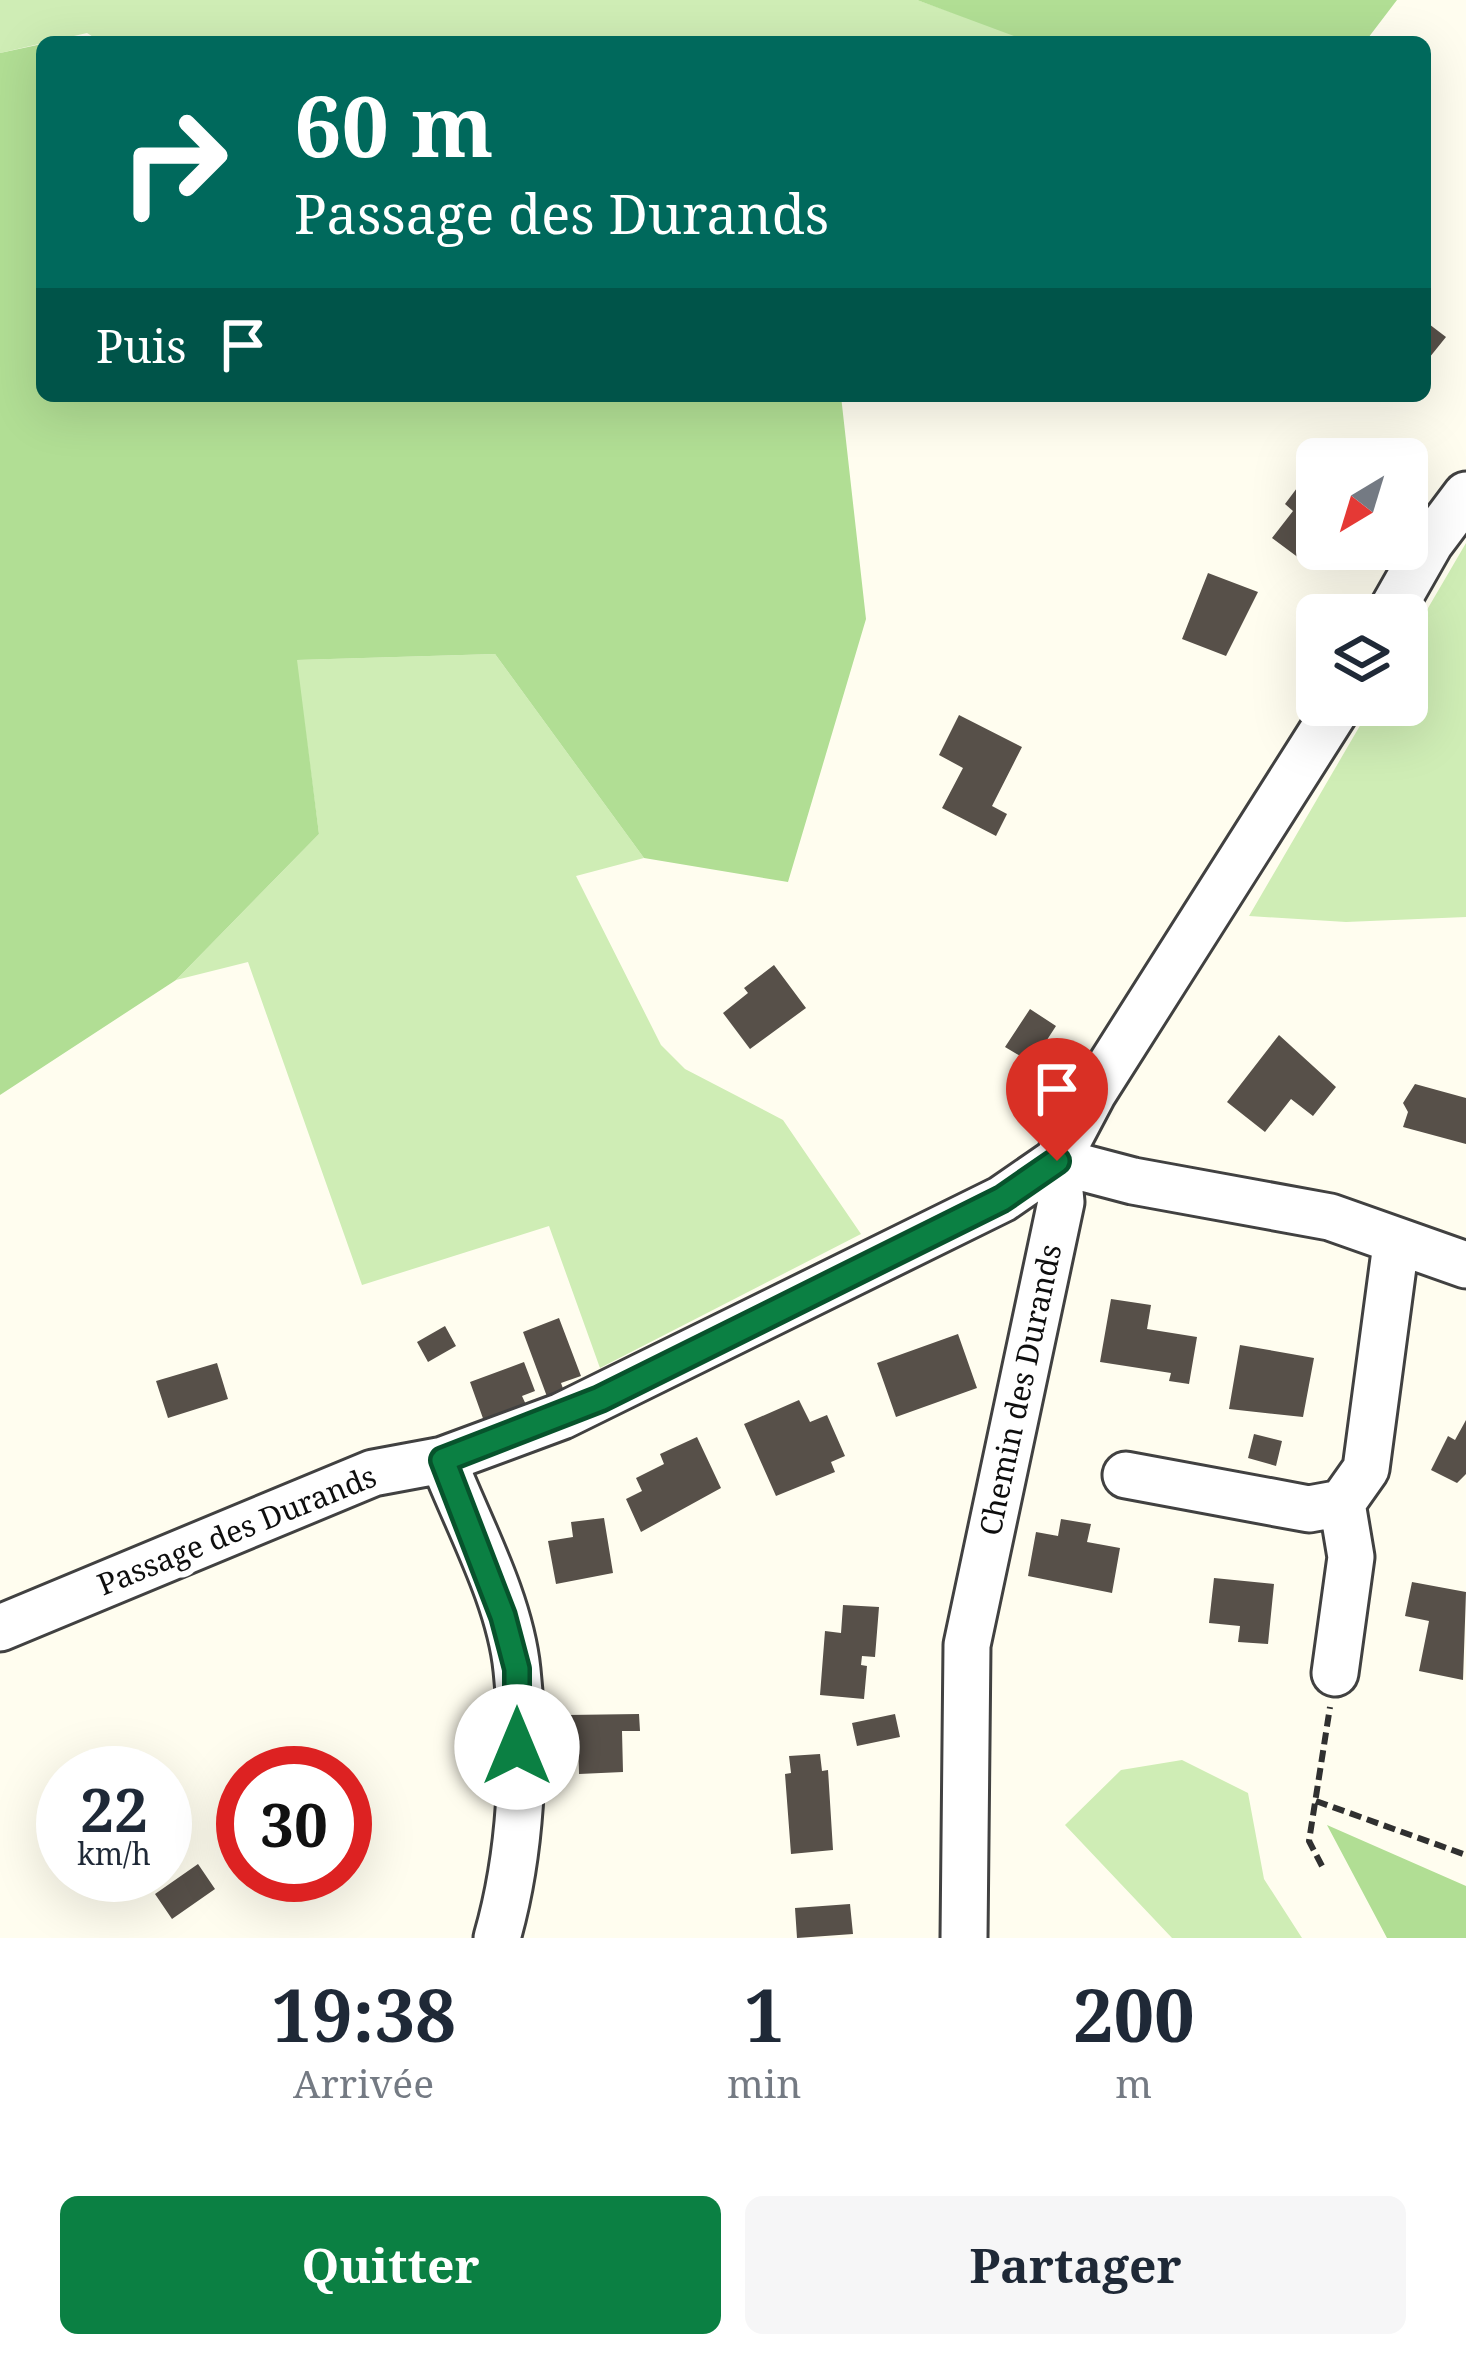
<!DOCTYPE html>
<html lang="fr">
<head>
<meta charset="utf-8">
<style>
	body { margin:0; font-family:"Noto Serif",serif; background:#f6f6f7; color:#1f2937; height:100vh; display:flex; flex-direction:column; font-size:45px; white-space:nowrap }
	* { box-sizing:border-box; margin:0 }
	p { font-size:39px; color:#747a83 }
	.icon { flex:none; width:66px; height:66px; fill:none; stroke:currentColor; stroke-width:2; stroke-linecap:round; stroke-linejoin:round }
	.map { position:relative; height:1938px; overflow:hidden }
	.panel { display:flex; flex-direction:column; background:#fff; flex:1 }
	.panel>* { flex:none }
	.hud { position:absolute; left:36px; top:36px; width:1395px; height:366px; border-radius:18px; box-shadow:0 12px 48px #0002; background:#00695c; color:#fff; overflow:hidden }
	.needle { width:78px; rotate:218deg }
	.tools { position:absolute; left:1296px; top:438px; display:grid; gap:24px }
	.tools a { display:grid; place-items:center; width:132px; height:132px; border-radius:18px; background:#fff; box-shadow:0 12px 48px #0002; font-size:60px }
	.speed { position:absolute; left:36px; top:1746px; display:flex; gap:24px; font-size:60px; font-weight:700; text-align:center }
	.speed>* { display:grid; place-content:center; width:156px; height:156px; border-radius:50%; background:#fff; box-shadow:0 12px 48px #0002; line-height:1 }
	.speed small { font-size:30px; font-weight:400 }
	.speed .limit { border:18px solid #d22; background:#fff; color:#111 }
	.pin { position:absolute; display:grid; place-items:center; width:102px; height:102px; color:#fff; margin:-123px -51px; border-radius:50% 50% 50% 0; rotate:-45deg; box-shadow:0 0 12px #0007 }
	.pin .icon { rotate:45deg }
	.me { position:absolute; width:132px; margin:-66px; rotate:0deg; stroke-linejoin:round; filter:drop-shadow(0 0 9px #0008) }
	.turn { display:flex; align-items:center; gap:42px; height:252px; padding:0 60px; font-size:54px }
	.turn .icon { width:156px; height:156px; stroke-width:2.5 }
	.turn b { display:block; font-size:84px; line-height:102px }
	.then { display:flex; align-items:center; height:114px; padding:0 60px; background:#0003; gap:24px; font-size:45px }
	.eta { display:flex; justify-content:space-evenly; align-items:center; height:204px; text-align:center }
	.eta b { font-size:72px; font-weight:700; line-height:84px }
	.button { display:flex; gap:24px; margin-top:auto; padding:24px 60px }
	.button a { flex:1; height:138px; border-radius:18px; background:#0b8043; color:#fff; font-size:48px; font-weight:700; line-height:138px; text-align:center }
	.button a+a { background:#f6f6f7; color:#1f2937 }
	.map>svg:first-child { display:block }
	.green { fill:#cfedb5 }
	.forest { fill:#b1de94 }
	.building { fill:#575049 }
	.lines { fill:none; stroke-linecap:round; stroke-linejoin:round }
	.minor-casing { stroke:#414141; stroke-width:51 }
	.path { stroke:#303030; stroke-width:6; stroke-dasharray:12 6; stroke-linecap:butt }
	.minor { stroke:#fff; stroke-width:45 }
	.route-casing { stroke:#07532c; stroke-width:30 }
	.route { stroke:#0b8043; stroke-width:21 }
	.labels { text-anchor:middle; stroke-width:12; stroke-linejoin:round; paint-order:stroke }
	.street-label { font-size:30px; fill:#0e0e0e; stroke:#fff }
</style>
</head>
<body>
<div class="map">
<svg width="1466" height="1938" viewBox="0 0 1466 1938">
	<rect width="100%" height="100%" fill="#fffdef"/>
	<!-- green -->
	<path class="green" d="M0,0h917l110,39 -926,3 -14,-9 -87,20z
		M1466,543v374l-120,5 -97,-6 123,-211h35v-61z
		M495,654l149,204 -68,18 85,169 24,24 98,51 78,114 -261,134 -51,-142 -187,59 -114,-323 -72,18 143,-146 -23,-174z
		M1182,1760l66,33 16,86 38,59h-130l-107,-113 56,-55z"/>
	<!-- forest -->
	<path class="forest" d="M917,0h480l-32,42h-335z
		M42,44v352h799l25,223 -78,263 -144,-24 -149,-204 -198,6 22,174 -143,146 -176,115v-1042z
		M1327,1825l139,61v52h-79z"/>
	<!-- building -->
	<path class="building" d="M1425,321l21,16 -21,26z
		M1312,468l5,3v79l-10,14 -35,-26 21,-27 -8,-7z
		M1208,573l50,19 -32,64 -44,-17z
		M959,715l63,32 -30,59 15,8 -11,22 -54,-28 21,-40 -24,-13z
		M774,965l32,43 -56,41 -27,-36 25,-20 -4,-5z
		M1030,1009l26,17 -24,37 -27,-16z
		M1279,1035l57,52 -23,29 -22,-17 -26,33 -38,-30z
		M1415,1084l51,14v46l-63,-17 5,-15 -5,-9z
		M1111,1299l40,6 -4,24 50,8 -8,47 -20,-3 2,-8 -71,-11z
		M559,1318l22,58 -20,7 4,11 -16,8 -26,-70z
		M445,1326l11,20 -28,16 -11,-20z
		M958,1334l19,54 -81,29 -19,-54z
		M1240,1345l74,13 -11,59 -74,-8z
		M524,1362l11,29 -13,5 6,13 -43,15 -15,-42z
		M217,1363l11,36 -60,19 -12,-37z
		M799,1400l11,22 17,-7 18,41 -14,6 4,10 -59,24 -32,-72z
		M1466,1420v54l-9,9 -26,-13 17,-34 7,4z
		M1254,1434l28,7 -6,25 -28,-8z
		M697,1437l24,51 -80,44 -15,-33 16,-8 -6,-13 28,-14 -4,-10z
		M604,1518l9,55 -57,11 -8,-43 25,-4 -2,-15z
		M1061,1519l30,5 -4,18 33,6 -8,45 -84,-17 8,-44 22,4z
		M1214,1578l60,6 -6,60 -30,-2 2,-16 -31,-3z
		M1412,1582l54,10 -3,88 -44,-9 10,-50 -24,-5z
		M843,1605l36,2 -4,50 -13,-1 -1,9 6,1 -3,33 -44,-4 5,-64 16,2z
		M639,1714l1,17h-18l1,41 -44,2 -1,-41 -10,1v-19z
		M895,1714l5,23 -43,9 -5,-23z
		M820,1754l2,17 6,-1 5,80 -42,4 -6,-80 6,-1 -2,-17z
		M198,1864l17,25 -43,30 -17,-25z
		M850,1904l3,30 -56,4 -2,-30z"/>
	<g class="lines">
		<!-- minor casing -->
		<g class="minor-casing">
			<path id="minor" d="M1389,615l41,-72 36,-48
				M443,1460c26,66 67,140 74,210 9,86 4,185 -20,268
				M1126,1475l183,34 33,-6 24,-34 30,-225
				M0,1628l373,-155 70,-13 119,-44 440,-217 55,-38 76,20 197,36 136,48
				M1335,1673l16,-116 -9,-54
				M964,1938l3,-293 94,-443 -4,-41 36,-68 246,-388"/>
		</g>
		<!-- path -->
		<path class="path" d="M1316,1801l150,54
			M1322,1866l-13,-25 21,-134"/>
		<!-- minor -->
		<use href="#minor" class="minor"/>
	</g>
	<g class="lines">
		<!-- route casing -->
		<g class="route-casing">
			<path id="route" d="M517,1747v-78l-14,-53 -60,-156 157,-61 402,-200 55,-38"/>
		</g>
		<!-- route -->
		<use href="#route" class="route"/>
	</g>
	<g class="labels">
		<!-- street labels -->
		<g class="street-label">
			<text transform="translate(1021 1390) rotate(-78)" y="10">Chemin des Durands</text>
			<text transform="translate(237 1531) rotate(-22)" y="10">Passage des Durands</text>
		</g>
	</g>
</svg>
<div class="tools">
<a><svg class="needle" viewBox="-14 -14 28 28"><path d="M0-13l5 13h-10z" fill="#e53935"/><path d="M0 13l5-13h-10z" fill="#747a83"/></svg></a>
<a><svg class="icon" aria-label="layers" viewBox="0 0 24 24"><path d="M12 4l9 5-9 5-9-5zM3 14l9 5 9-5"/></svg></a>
</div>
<div class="speed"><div>22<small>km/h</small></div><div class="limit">30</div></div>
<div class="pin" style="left:1057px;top:1161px;background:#d93025"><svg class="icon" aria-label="arrive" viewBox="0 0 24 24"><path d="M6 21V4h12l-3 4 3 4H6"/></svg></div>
<svg class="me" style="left:517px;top:1747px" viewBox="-20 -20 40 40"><circle r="19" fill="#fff"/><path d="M0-13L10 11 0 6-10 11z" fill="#0b8043"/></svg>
<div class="hud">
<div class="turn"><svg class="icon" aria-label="right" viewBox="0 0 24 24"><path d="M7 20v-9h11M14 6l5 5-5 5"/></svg><div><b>60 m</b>Passage des Durands</div></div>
<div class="then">Puis<svg class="icon" aria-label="arrive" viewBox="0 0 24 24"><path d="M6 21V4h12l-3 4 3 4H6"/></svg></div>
</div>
</div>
<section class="panel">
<div class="eta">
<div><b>19:38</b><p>Arrivée</p></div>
<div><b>1</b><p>min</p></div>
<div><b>200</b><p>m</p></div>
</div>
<div class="button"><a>Quitter</a><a>Partager</a></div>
</section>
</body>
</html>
